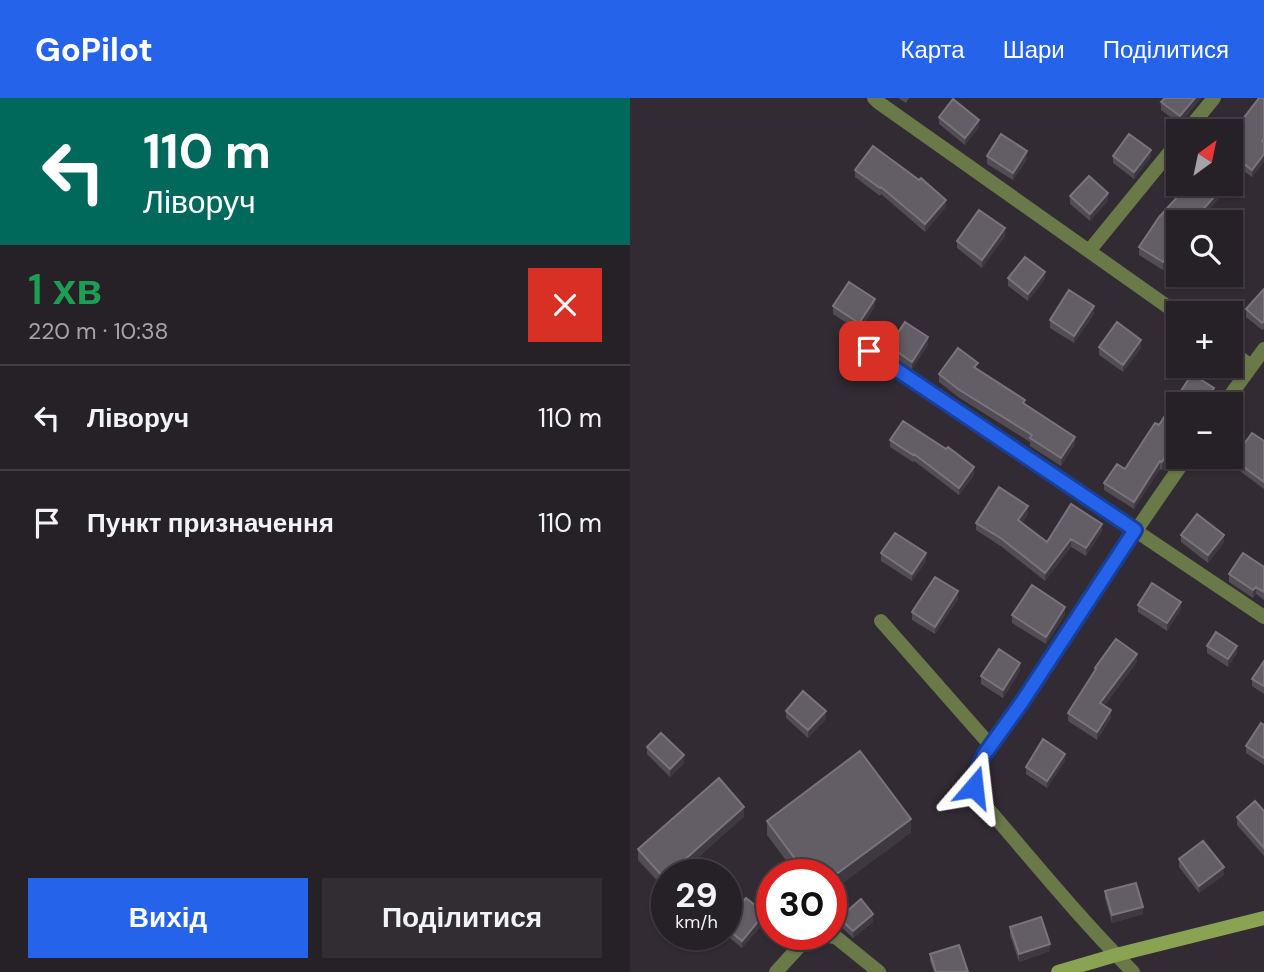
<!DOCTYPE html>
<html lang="uk">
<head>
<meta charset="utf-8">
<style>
	body { margin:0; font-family:"DM Sans",sans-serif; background:#322d33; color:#f1f3f6; height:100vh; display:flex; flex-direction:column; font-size:26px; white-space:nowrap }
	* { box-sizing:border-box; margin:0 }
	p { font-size:23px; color:#a4a3a7 }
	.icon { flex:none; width:38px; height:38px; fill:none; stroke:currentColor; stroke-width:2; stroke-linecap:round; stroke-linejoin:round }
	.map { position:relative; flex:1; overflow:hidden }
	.sheet { display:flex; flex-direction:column; background:#262027; width:630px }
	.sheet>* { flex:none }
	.guide { background:#00695c; color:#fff; overflow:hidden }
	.needle { width:46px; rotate:33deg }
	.tools { position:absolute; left:536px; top:21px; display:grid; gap:14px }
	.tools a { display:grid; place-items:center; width:77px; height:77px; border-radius:0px; background:#262027; box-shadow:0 2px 5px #0004,0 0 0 2px #423e44; font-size:35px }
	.speed { position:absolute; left:21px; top:761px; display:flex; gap:14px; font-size:35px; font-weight:700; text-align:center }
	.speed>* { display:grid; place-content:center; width:91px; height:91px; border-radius:50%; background:#262027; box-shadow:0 2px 5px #0004,0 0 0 2px #423e44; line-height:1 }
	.speed small { font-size:18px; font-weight:400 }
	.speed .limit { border:10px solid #d22; background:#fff; color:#111 }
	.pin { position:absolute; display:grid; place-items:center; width:60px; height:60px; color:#fff; margin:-30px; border-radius:14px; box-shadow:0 4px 10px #0006 }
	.me { position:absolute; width:77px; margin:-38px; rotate:17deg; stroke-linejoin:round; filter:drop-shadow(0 0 5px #0008) }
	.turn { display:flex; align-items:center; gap:24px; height:147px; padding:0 28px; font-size:32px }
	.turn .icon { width:91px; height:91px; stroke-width:2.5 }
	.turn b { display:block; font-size:49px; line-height:60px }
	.round { display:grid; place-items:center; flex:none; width:74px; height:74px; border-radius:0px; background:#322d33 }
	.head { display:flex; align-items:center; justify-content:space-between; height:119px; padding:0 28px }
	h1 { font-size:42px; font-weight:600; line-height:52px; color:#1e9e55 }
	.cta { display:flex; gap:14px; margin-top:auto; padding:14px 28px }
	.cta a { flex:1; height:80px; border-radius:0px; background:#2563eb; color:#fff; font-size:28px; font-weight:600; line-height:80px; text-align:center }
	.cta a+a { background:#322d33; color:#f1f3f6 }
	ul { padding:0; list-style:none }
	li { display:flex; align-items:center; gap:21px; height:105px; padding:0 28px; border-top:2px solid #423e44 }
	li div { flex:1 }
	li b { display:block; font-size:26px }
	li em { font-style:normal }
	header { display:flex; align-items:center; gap:42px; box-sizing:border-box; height:98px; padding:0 35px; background:#2563eb; color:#fff }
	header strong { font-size:33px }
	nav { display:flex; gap:38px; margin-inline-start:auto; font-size:24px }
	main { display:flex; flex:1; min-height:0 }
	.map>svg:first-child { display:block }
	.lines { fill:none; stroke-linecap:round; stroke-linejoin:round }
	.street { stroke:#697948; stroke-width:14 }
	.secondary { stroke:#8aa353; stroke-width:14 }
	.wall { fill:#524c54 }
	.shaded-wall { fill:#3e3840 }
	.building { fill:#635d65; stroke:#79747b; stroke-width:2 }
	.route-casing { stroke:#184099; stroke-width:18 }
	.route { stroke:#2563eb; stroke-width:12 }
</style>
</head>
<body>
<header>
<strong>GoPilot</strong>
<nav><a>Карта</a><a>Шари</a><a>Поділитися</a></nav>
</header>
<main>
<section class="sheet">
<div class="guide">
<div class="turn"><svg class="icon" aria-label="left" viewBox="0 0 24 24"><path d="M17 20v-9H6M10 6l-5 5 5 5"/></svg><div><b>110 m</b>Ліворуч</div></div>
</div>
<div class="head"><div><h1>1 хв</h1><p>220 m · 10:38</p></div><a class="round" style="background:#d93025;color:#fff"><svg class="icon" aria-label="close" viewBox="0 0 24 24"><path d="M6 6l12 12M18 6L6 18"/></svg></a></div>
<ul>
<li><svg class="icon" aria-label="left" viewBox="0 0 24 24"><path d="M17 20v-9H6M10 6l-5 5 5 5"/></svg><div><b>Ліворуч</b></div><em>110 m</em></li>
<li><svg class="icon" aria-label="arrive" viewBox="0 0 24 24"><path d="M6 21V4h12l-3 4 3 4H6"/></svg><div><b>Пункт призначення</b></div><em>110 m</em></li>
</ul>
<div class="cta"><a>Вихід</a><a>Поділитися</a></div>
</section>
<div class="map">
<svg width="634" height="874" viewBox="0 0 634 874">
	<rect width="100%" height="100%" fill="#322b34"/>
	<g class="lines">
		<!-- street -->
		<path class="street" d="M244,0l4,4 300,212
			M557,33l27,-33
			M459,153l89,-109
			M238,253l396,266
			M600,253l21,15
			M594,306l40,-55
			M251,523l110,125
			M192,836l15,4 42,34
			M146,874l21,-23 16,-15
			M503,874c-53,-53 -100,-111 -149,-168 -9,-11 -12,-21 -7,-35 9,-25 38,-56 54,-80 51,-78 102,-156 156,-232"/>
		<!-- secondary -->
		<path class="secondary" d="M428,874l58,-17 148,-37"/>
	</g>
	<!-- wall -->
	<path class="wall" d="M268,0h11l-3,5z
		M535,0h36l-21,26 -19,-14v-8z
		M634,0v64l-12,15 -22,-16v-29z
		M309,19l40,10 -14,18 -26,-21z
		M357,58l40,3 -14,21 -26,-16z
		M483,58l38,1 -17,22 -21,-16z
		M225,72l91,37 -21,25 -44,-38 -1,2 -25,-19z
		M559,86h31l3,3v7l-26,28 -3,-1v1h-16v25l-15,23 -24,-15v-8l20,-30z
		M440,98l38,5 -18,20 -20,-17z
		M375,138l-23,32 -25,-20v-7z
		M378,180l37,1 -17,22 -20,-15z
		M634,191v40l-2,1 -16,-13v-8z
		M203,208h42l-16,25 -26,-17z
		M464,216l-20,29 -24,-15v-8z
		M298,247l-16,24 -23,-15v-8z
		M469,249l42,1 -18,24 -24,-17z
		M348,271l47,35 50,40 -14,22 -31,-20v-4l-72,-45 -19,-15v-8z
		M562,276l22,14v8l-6,8h-30v41l-16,25 -2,-1 -26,40 -30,-19v-7l13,-19 8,5 30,-46 4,2z
		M260,342l84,35 -15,20 -45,-34 -1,1 -23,-15z
		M634,343v48l-31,-23v-7z
		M398,416l-6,9 25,19 55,-11 -16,25 -15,-9 -26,34 -43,-34 -26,-17v-7z
		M551,437l43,7 -16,21 -27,-21z
		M251,455l45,8 -14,20 -31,-20z
		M634,469v33l-8,-6 -3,4 -24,-16v-8z
		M328,501l-23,35 -23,-14v-8z
		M508,507l43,4 -14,22 -29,-19z
		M382,517h53l-19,29 -34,-21z
		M577,548l30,7 -9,14 -21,-14z
		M634,563v33l-12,-8v-7z
		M507,564l-33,44 7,12 -14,22 -29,-19v-8l27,-41v-4z
		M390,573l-17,27 -22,-14v-8z
		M156,613l40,8 -18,19 -22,-20z
		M634,627v40l-18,-12v-7z
		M17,649l37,16 -14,14 -23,-23z
		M435,663l-18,27 -21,-14v-7z
		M634,713v45l-27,-31v-8z
		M114,719l-77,58v11l-3,2 -26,-28v-11z
		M137,723l144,12 -80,42h-34l-30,-40z
		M549,761l45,16 -25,18 -20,-26z
		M475,793l38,23 -31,9 -7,-25z
		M209,820l34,4 -20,16 -14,-13z
		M96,823h39l-23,27 -17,-14h1z
		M380,829l40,24 -31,11 -9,-27z
		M300,856l38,18h-34l-4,-11z"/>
	<!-- shaded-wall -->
	<path class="shaded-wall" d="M565,0h6l-21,26v-8z
		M349,22v7l-14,18v-7z
		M521,52v7l-17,22v-7z
		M397,53v8l-14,21v-7z
		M634,56v8l-12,15v-7z
		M593,89v7l-26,28v-6z
		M478,95v8l-18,20v-7z
		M316,102v7l-21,25v-8z
		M564,116v8h-5z
		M375,130v8l-23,32v-8z
		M548,141v8l-15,23v-8z
		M415,174v7l-17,22v-7z
		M245,201v7l-16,25v-8z
		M464,208v8l-20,29v-7z
		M298,239v8l-16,24v-7z
		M511,242v8l-18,24v-7z
		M584,290v8l-6,8h-5z
		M445,339v7l-14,22v-8z
		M548,340v7l-16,25v-8z
		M530,363v8l-26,40v-7z
		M344,369v8l-15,20v-7z
		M398,408v8l-10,14v-8z
		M472,426v7l-16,25v-8z
		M594,437v7l-16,21v-8z
		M441,441v8l-26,34v-8z
		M296,455v8l-14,20v-7z
		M626,489v7l-3,4v-8z
		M328,493v8l-23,35v-7z
		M551,504v7l-14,22v-8z
		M435,509v8l-19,29v-7z
		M607,548v7l-9,14v-8z
		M507,556v8l-37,49v-8z
		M390,565v8l-17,27v-8z
		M481,612v8l-14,22v-8z
		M196,613v8l-18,19v-8z
		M435,656v7l-18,27v-7z
		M54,657v8l-14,14v-8z
		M114,709v10l-65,58h-12v11l-3,2v-10z
		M281,721v14l-80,59v-14z
		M594,769v8l-25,18v-7z
		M513,809v7l-31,9v-8z
		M135,815v8l-23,27v-7z
		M243,816v8l-20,16v-7z
		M420,846v7l-31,11v-8z"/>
	<!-- building -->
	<path class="building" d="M535,0h30l-15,18 -19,-14z
		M629,0h5v40l-2,3 2,1v12l-12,16 -22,-17v-21l7,-10 2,2z
		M323,1l26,21 -14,18 -26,-21z
		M371,36l26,17 -14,22 -26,-17z
		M499,36l22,16 -17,22 -21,-16z
		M243,48l46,34 2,-2 25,22 -21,24 -44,-37 -1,1 -25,-18z
		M459,78l19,17 -18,21 -20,-18z
		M559,86h31l3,3 -26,29 -3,-2 -5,8h-11v17l-15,23 -24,-15 20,-30z
		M349,112l26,18 -23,32 -25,-19z
		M395,159l20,15 -17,22 -20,-16z
		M219,184l26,17 -16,24 -26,-17z
		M634,191v32l-2,2 -16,-14z
		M439,192l25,16 -20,30 -24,-16z
		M275,224l23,15 -16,25 -23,-16z
		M487,224l24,18 -18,25 -24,-18z
		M328,250l20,15 -4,4 51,33 -2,3 52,34 -14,21 -31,-20 2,-3 -74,-46 -19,-15z
		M562,276l22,14 -11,16h-25v34l-16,24 -2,-1 -26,41 -30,-19 13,-19 8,5 30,-46 4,2z
		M273,323l43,28 2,-2 26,20 -15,21 -45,-34 -1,1 -23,-15z
		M622,335l12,8v41l-31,-23z
		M369,389l29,19 -10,14 29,22 24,-38 31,20 -16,24 -15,-9 -26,34 -43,-34 -26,-16z
		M567,416l27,21 -16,20 -27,-20z
		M265,435l31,20 -14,21 -31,-21z
		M613,455l21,14v25l-8,-5 -3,3 -24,-16z
		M305,479l23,14 -23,36 -23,-15z
		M522,485l29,19 -14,21 -29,-18z
		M402,487l33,22 -19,30 -34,-22z
		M586,534l21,14 -9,13 -21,-13z
		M486,541l21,15 -37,49 11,7 -14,22 -29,-19 28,-44 -1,-1z
		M369,551l21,14 -17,27 -22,-14z
		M634,563v25l-12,-7z
		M173,593l23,20 -18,19 -22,-19z
		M631,625l3,2v33l-18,-12z
		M31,635l23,22 -14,14 -23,-22z
		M413,641l22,15 -18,27 -21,-14z
		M230,653l51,68 -80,59v-3h-24l-40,-54z
		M89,680l25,29 -80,71 -26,-29z
		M625,703l9,10v37l-27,-31z
		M573,743l21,26 -25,19 -20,-27z
		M506,785l7,24 -31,8 -7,-24z
		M116,800l19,15 -23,28 -16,-13v-7z
		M231,801l12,15 -20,17 -14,-13z
		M411,819l9,27 -31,10 -9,-27z
		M329,847l9,27h-32l-6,-18z"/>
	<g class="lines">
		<!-- route casing -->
		<g class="route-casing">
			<path id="route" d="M239,253l266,179 -113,172 -38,53 -10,23v9"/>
		</g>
		<!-- route -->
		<use href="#route" class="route"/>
	</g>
</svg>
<div class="tools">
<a><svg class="needle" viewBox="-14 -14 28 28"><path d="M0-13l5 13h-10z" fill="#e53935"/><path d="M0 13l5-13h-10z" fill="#a4a3a7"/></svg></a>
<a><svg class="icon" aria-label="search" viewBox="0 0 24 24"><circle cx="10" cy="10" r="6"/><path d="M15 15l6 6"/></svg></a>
<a>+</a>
<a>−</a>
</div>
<div class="speed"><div>29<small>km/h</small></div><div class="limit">30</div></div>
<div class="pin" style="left:239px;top:253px;background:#d93025"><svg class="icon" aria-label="arrive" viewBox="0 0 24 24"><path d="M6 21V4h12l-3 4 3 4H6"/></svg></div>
<svg class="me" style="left:344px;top:689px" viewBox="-20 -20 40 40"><path d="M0-17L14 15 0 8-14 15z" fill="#2563eb" stroke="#fff" stroke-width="4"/></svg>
</div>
</main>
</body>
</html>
